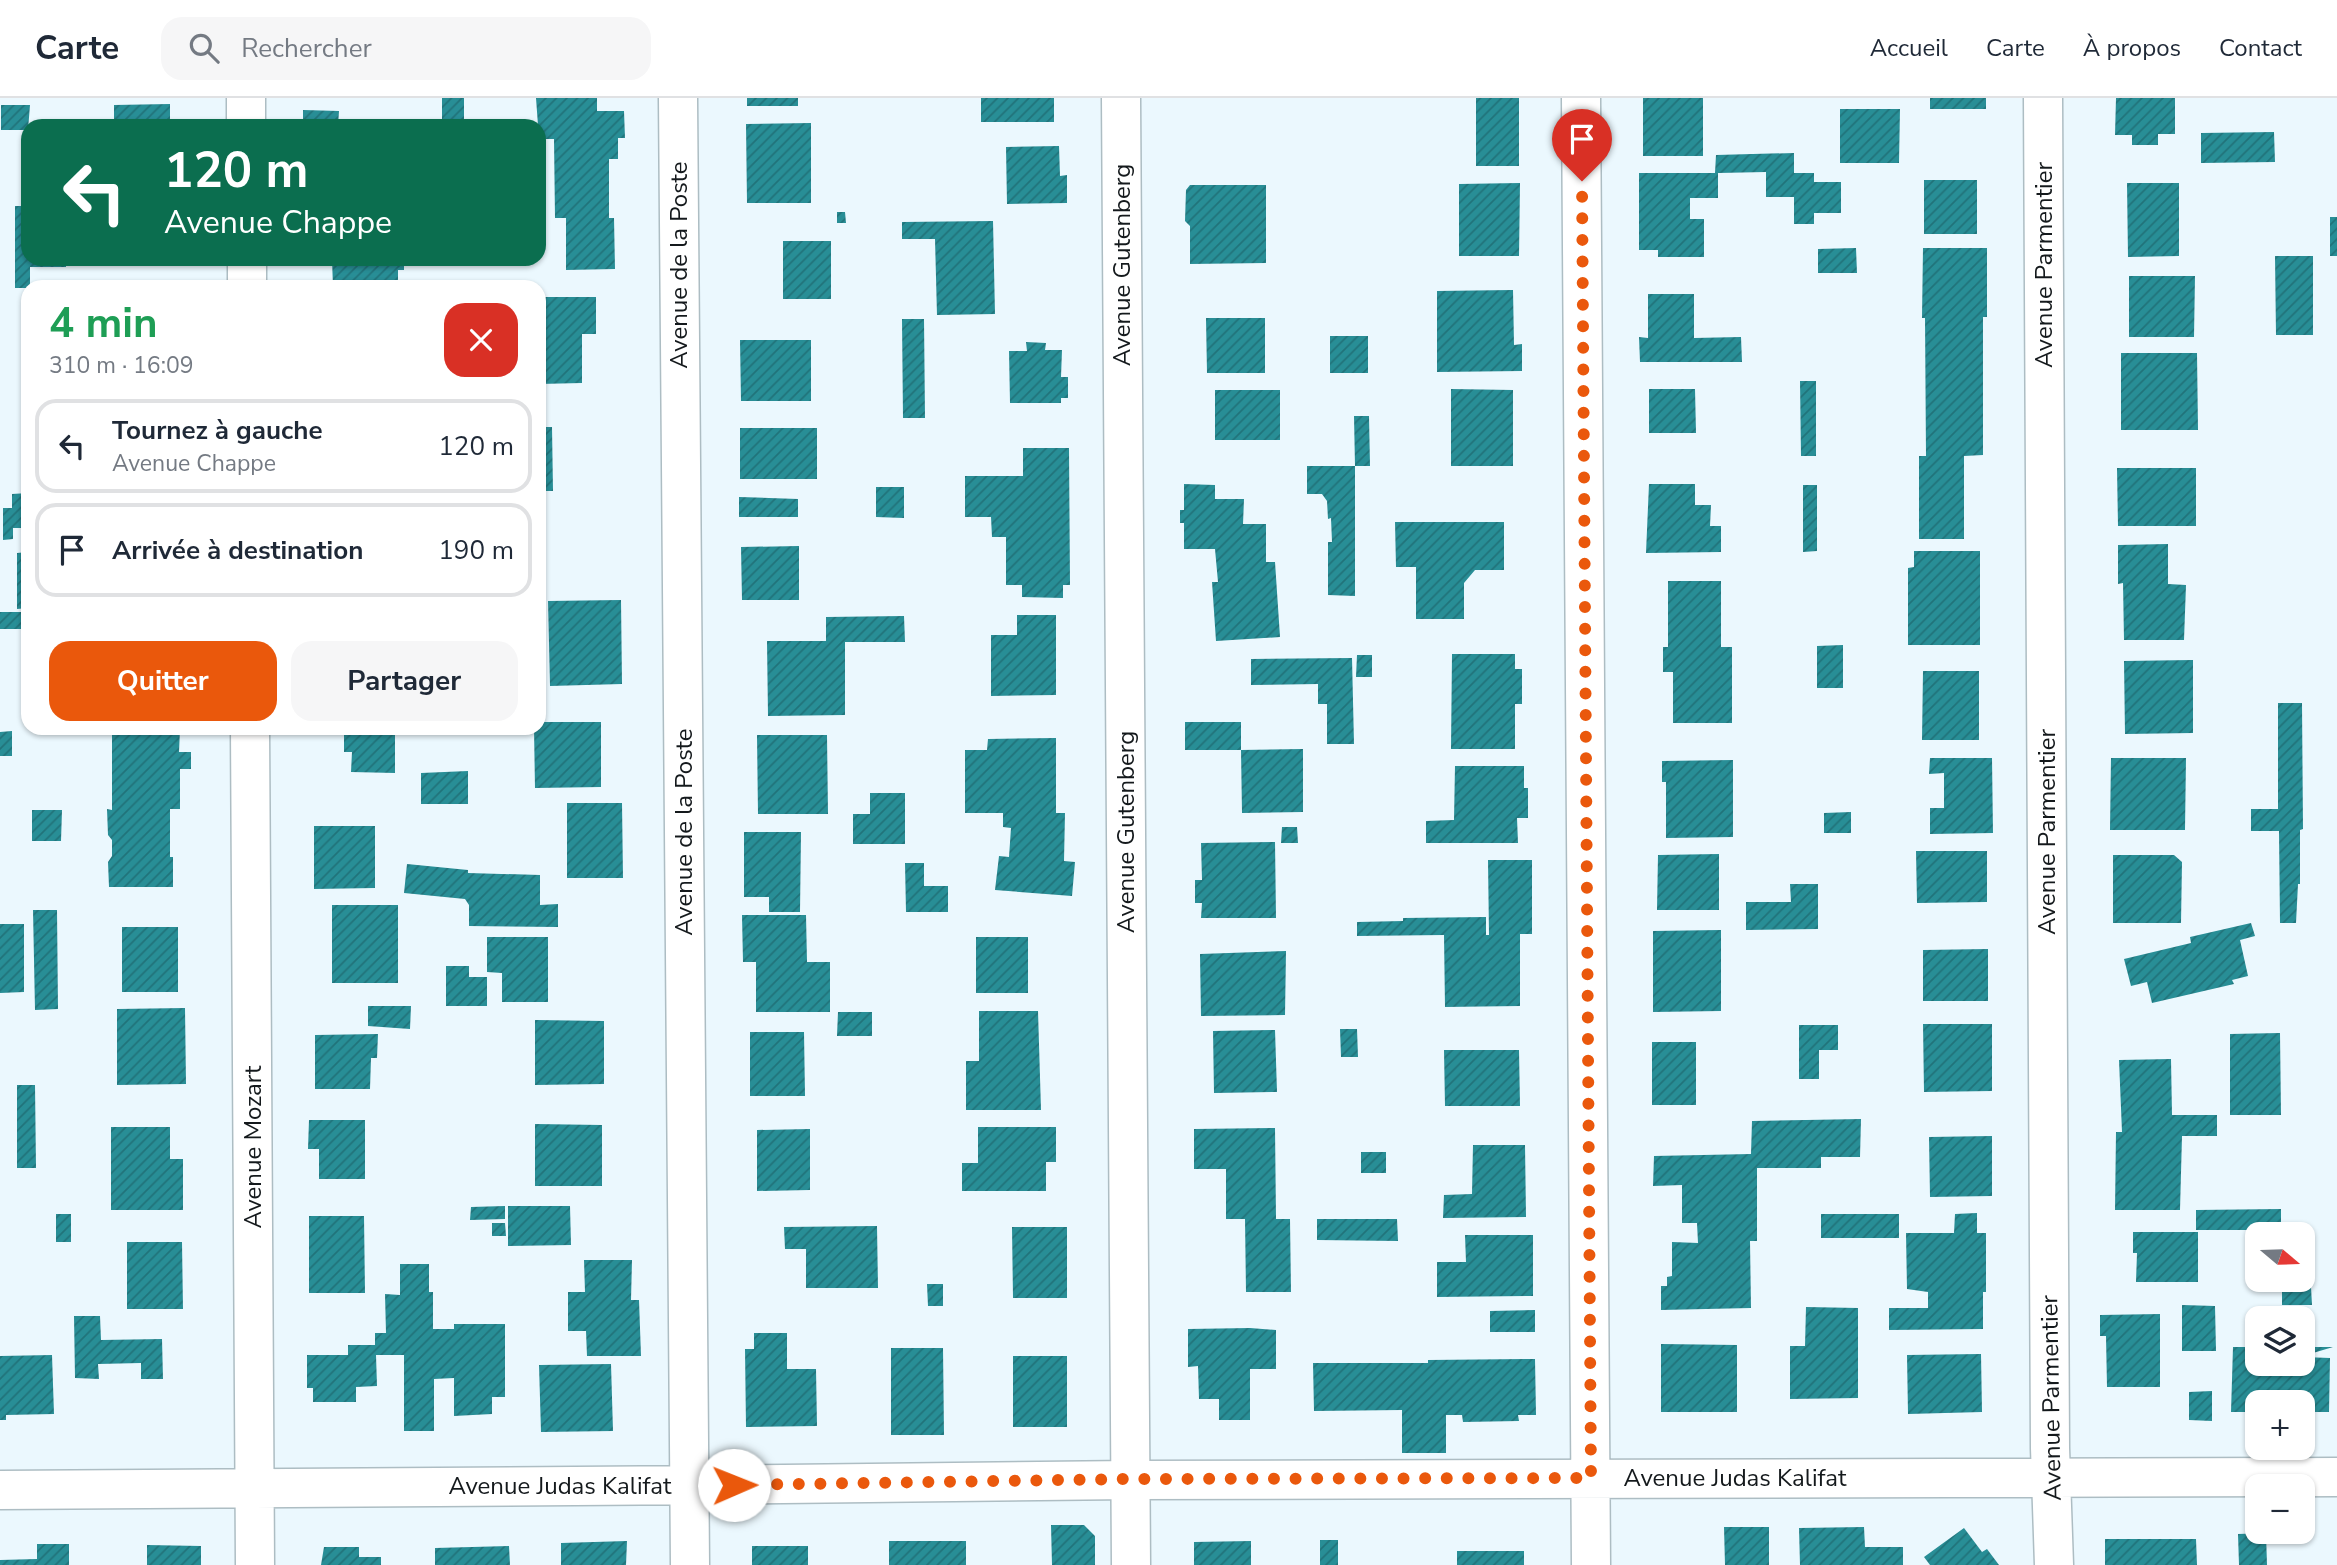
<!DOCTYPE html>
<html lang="fr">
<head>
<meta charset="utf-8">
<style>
	body { margin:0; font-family:"Nunito Sans",sans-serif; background:#f6f6f7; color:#1f2937; height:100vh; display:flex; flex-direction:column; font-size:26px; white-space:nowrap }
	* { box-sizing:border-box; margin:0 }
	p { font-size:23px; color:#747a83 }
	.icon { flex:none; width:38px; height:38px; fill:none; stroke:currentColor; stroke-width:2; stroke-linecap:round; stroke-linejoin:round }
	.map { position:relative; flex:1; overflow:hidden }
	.sheet { position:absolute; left:21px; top:182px; width:525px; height:455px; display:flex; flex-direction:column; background:#fff; border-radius:21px; box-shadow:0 2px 5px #0004 }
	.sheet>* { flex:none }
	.banner { position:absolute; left:21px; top:21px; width:525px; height:147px; border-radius:21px; box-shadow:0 2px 5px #0004; background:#0b6e4f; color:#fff; overflow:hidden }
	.needle { width:46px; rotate:109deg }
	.controls { position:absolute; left:2245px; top:1124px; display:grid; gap:14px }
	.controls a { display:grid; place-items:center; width:70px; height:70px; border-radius:14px; background:#fff; box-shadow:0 2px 5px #0004; font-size:35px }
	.pin { position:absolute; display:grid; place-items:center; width:60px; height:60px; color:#fff; margin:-72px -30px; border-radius:50% 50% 50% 0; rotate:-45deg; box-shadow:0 0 7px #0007 }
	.pin .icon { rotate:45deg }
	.me { position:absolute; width:77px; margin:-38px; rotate:89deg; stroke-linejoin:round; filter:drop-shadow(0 0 5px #0008) }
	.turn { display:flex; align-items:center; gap:24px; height:147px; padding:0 28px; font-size:32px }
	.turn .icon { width:91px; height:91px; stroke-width:2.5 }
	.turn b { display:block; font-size:49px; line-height:60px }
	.round { display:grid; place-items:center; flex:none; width:74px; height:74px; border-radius:21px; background:#f6f6f7 }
	.summary { display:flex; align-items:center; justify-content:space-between; height:119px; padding:0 28px }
	h1 { font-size:42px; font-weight:700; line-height:52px; color:#1e9e55 }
	.primary-button { display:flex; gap:14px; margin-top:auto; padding:14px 28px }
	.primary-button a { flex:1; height:80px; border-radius:21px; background:#ea580c; color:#fff; font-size:28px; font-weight:700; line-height:80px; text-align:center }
	.primary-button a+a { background:#f6f6f7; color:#1f2937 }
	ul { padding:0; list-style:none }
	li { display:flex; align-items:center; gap:21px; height:94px; margin:0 14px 10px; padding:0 14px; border:4px solid #e0e1e3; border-radius:21px }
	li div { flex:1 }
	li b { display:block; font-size:26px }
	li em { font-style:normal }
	header { display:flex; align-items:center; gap:42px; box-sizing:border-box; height:98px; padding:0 35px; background:#fff; border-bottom:2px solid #e0e1e3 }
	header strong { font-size:33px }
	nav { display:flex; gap:38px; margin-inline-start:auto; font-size:24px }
	.search { width:490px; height:63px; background:#f6f6f7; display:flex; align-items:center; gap:18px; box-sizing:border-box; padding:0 24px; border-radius:21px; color:#747a83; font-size:26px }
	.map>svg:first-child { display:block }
	.building { fill:url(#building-hatch) }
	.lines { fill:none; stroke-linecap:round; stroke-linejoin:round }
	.minor-casing { stroke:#adbdc3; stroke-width:41 }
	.minor { stroke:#fff; stroke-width:38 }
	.route { stroke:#ea580c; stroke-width:12; stroke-dasharray:0 21.6 }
	.labels { text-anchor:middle; stroke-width:6; stroke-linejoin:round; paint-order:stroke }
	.street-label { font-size:24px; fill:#14191c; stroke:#fff }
</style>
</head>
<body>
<header>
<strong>Carte</strong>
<div class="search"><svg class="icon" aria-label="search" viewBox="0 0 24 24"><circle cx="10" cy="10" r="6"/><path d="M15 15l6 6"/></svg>Rechercher</div>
<nav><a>Accueil</a><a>Carte</a><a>À propos</a><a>Contact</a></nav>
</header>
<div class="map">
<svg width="2337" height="1467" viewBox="0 0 2337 1467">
	<defs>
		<pattern id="building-hatch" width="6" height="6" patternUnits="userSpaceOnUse" patternTransform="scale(1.75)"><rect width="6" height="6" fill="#288e96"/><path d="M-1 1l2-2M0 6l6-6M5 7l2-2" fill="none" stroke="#21737a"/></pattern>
	</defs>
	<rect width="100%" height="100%" fill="#ebf8fe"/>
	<!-- building -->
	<path class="building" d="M442,0h22v28h-22z
		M536,0h61v13h27l1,27h-7v21h-9v59h5l1,51 -49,1v-52h-11l-1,-79h-15z
		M747,0h51v8h-51z
		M981,0h73v24h-73z
		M1476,0h43v68h-43z
		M1643,0h60v58h-60z
		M1930,0h56v11h-56z
		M2116,0h59v36h-17v11h-26v-10h-17z
		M170,6v22h-56v-21z
		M1,7h29l-2,25h-27z
		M1840,11h60l-1,54h-59z
		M303,12l36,1 -1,15h-35z
		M811,25v80h-64l-1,-79z
		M2274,34l1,30 -74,1v-30z
		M1059,48l1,30 7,-1v28l-60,1 -1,-57z
		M1794,55v20h20v9h27v31h-27v11h-20v-27h-28v-25l-48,1v25h-28v21h14v38h-46v-7h-19v-77h76l1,-18z
		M1924,82h53v54h-53z
		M1520,85l-1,73h-60v-72z
		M2127,85h52v73l-51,1z
		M1190,87h76v78l-76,1v-38l-5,-5 1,-31z
		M15,108h13v53h38v8h-36v20l-2,1h-13z
		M837,114h8l1,11h-9z
		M2330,119h7v39h-7z
		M993,123l2,93 -58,1 -2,-76h-33v-17z
		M783,143h48v58h-48z
		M1856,150l1,25h-39v-24z
		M1923,150h64v69h-4v138l-19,1v83h-45v-83h7l-1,-138h-3z
		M2275,158h38v79h-37z
		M332,161h72v11h-6v17h-65z
		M2129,178h66l-1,61h-65z
		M1513,192l1,55 8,-1v27l-85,1v-81z
		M1648,196h46v44l47,-1 1,25h-102l-1,-25 9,1z
		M539,199h57v37h-14v49l-43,1z
		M1206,220h59v55h-58z
		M902,221h22l1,99h-22z
		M1330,238h38v37h-38z
		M740,242h71v61h-70z
		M1026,244l20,1 -1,7h17l-1,27h7v21h-7v5h-51l-1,-52h18z
		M2121,255h76l1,77h-77z
		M1800,283h16v75h-15z
		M1451,291l62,1v76h-62z
		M1649,291h46l1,44h-47z
		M1215,292h65v50h-65z
		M1354,318h15l1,50h-15z
		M539,329h13l1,64h-14z
		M740,330h77v51h-77z
		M1023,350h46l1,137h-7v13l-41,-1v-12h-16v-48h-14l-1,-20h-26v-41h58z
		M1307,368h48v130l-27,-1v-53h4l-1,-24 -3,1 -1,-18 -5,-7h-15z
		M2117,370h79v58h-78z
		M1184,386l31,1v14h29l-1,25h23v38h9l5,75 -64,4 -4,-59h6l-3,-33h-31v-26h-4v-13h4z
		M1649,386h46v21h16l-1,21h11v26l-75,1z
		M1803,387h14v66l-14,1z
		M876,389h28v31l-28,-1z
		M28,395v35h-15v11l-10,1v-32h9v-14z
		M739,399l59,2v18h-59z
		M539,410h7v62h-7z
		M1395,424h109v48h-29l-11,13v36h-48v-52h-20z
		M2168,446v40l18,1 -2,55h-60l-1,-57 -5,1v-39z
		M799,448v54h-57l-1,-53z
		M1914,453h66v94h-72v-77l6,-1z
		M28,454v56l-11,1v-56z
		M1668,483h53v66h11v76h-59v-51h-10v-25h5z
		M621,502l1,84 -72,2 -2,-85z
		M0,514h28v17h-28z
		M1017,517h39v80l-65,1v-61h26z
		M904,518l1,26h-60v73l-77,1 -1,-75h59v-24z
		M1843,547v43h-26v-42z
		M1452,556h63v15h7v35h-7v45h-64z
		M1357,557h15v22h-16z
		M1352,560l2,86h-27v-40h-9v-20l-67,1v-26z
		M2193,562v73l-68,1 -1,-73z
		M1923,573h56v69h-57z
		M2278,605h24l1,126 -3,1v54h-2l-2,39h-16l-1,-92h-28v-22h27z
		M539,624h62v65l-66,1 -1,-60h5z
		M1185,624h56v28h-56z
		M344,630h51v45l-44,-1 1,-20h-8z
		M180,631l-1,23h12v17h-11v40h-10v48h3v30h-64l-1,-25 4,-6v-16l-4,-5 -1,-26 5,1v-80z
		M12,633v25h-12v-24z
		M757,637h70l1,79h-70z
		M1056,640v75h9l-1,48 11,1 -3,34 -77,-6 4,-34 10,1 2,-29 -8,-1v-14h-38v-63h22l1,-11z
		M1303,651v63l-61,1 -1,-63z
		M1930,660h62l1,75 -63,1v-26h14v-35l-15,1z
		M2111,660h75l-1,72h-75z
		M1733,662v77l-67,1v-56h-4v-21z
		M1455,668h69v22h4v30h-11l1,25h-92v-22l28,-1z
		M468,673v33h-47v-31z
		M870,695h35v51h-52v-30h17z
		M567,705h55l1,75h-56z
		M32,712h30l-1,31h-29z
		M1851,714v21h-27v-20z
		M314,728h61v62l-61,1z
		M1282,729h15l1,16h-17z
		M744,734h57l-1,80h-31v-15h-25z
		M1275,744l1,76h-75l1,-15h-7v-23h7l-1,-37z
		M1916,753h71v51l-70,1z
		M1719,756v56h-62l1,-55z
		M2113,757h61l8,7 -1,61h-68z
		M1488,762h44v74h-12v72l-75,1 -1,-72 -87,1v-14l46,-1v-3l83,-1v18h3z
		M905,765h19v23h24v26h-42z
		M407,766l61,6v3l72,2v30l18,-1v23l-89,-1v-21l-4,-6 -61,-6z
		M1790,786h28v45l-72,1v-28h45z
		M332,807h66v78h-66z
		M33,812h24l1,99 -23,1z
		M742,817h64l1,47h23v50h-74v-50h-13z
		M2251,825l4,13 -15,4 8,36 -16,4 2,4 -82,19 -5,-21 -16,4 -7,-27 67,-16 -1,-6z
		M0,826h24v68l-24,1z
		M122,829h56v65h-56z
		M1721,832v81l-68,1v-81z
		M487,839h61v65h-46v-29l-15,-1z
		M976,839h52v56h-52z
		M1988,851v52h-65v-51z
		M1286,853l-1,64 -84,1 -1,-62z
		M446,868h23v11h18v29h-41z
		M368,908h43l-1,23 -42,-3z
		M185,910l1,76 -69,1v-76z
		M979,913h59l3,99h-75v-49h13z
		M838,914h34v24h-35z
		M535,922l69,1v63l-69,1z
		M1923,926h69v67l-68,1z
		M1799,927h39v25h-19v29h-20z
		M1340,931h17l1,28h-17z
		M1275,932l2,62 -63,1 -1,-62z
		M750,934h54l1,64h-55z
		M2280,935l1,82h-51v-81z
		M378,936l-1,24h-6l-1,31h-55v-54z
		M1652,944h44v63h-44z
		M1444,952h75l1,56h-75z
		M2171,961l1,56h45v21h-35l-2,74h-65l1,-78h6l-3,-72z
		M17,987h18l1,83h-19z
		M1861,1021l-1,38h-39v11h-64v73h-7l1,67 -90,2v-24h6v-9l5,-1v-34l26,1 -1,-20h-15v-38l-29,1 1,-30 97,-2 1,-33z
		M309,1022h56v59h-46v-30h-11z
		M535,1026l67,1v61h-67z
		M111,1029h59v32h13v51h-72z
		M978,1029h78v35h-10v29h-84v-28h16z
		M1275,1030l1,91h14l1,73h-45l-1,-73h-19v-50h-32v-40z
		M810,1031v61l-53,1v-61z
		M1992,1038v60l-62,1 -1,-60z
		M1473,1047h52l1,72 -83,1 1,-23 28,-1z
		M1361,1054h25v21h-25z
		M505,1108v13l-35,1 1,-13z
		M508,1108h62l1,39 -63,1z
		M2281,1111v25h-20l-1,-4h-64v-20z
		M1977,1115v20h9v59h-3v37l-94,1v-22h39v-16l-21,-3 -1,-56h48l1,-19z
		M56,1116h15v28h-15z
		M1821,1116h78v24h-78z
		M309,1118h55l1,77h-56z
		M1317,1121h80l1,22 -81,-1z
		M492,1125h13l1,13h-14z
		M877,1128l1,62h-72v-39h-21l-1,-22z
		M1012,1129h55v71h-54z
		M2133,1134h65v50h-62l1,-29h-4z
		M1465,1137h68v61l-96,1v-35h29z
		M127,1144h55l1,67h-56z
		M584,1162h48l-1,40h8l2,56h-54l-1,-25h-18v-39h17z
		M400,1166h29v28h4v37h21v-5h51v73h-13v17l-38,2v-38l-20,1v52h-30v-76h-28l1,31 -21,1v15h-43v-14h-6v-33h41v-10h27v-12h11l-1,-39 15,1z
		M927,1186h16v22h-15z
		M2311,1189l1,18h-30v-17z
		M2182,1207l33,1 1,45h-34z
		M1806,1209l52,1v90l-68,1v-53h15z
		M1535,1212v22h-45v-21z
		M2160,1216v73h-53l-1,-51h-6v-21z
		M74,1218h26l1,24 61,-1 1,40h-22v-16l-43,1 1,15 -24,-1z
		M1250,1230l26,2v39h-26v51h-31v-21h-20l-1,-33 -10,1v-38z
		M754,1235h33v36h29l1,57 -71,1 -1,-78h9z
		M1661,1246l76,1v67h-76z
		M2233,1249h25v16h45v-6l27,1 -1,54h-26v-10h-45v10h-27z
		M2303,1249h30l-30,9z
		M891,1250h52l1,87h-53z
		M1981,1256l1,58 -74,2 -1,-59z
		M52,1257l2,59 -48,1v5h-6v-64z
		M1013,1258h54v71h-54z
		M1535,1261l1,56h-18l1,6 -56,1 -1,-7h-16v38h-44v-43l-88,1 -1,-48h115v-3z
		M611,1266l2,67 -72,1 -2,-67z
		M2212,1293v30l-23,-1v-28z
		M1051,1427h33l11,11v29h-43z
		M1724,1429h45v38h-44z
		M1864,1429l1,20h38v18h-103l-1,-37z
		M1964,1430l18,24 5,-3 12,16h-69l-6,-8z
		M2266,1435l1,32h-28l-1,-31z
		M2105,1441h91l1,26h-92z
		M1320,1442h18v25h-18z
		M627,1443l-1,24h-65v-22z
		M889,1443h77v24h-77z
		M1251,1443v24h-57v-23z
		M37,1446h32v21h-69v-5l37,-1z
		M147,1447l54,1v19h-54z
		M509,1448l1,19h-75v-17z
		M752,1448h56v19h-56z
		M324,1449h35v10h22v8h-60z
		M1457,1453h67v14h-67z"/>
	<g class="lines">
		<!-- minor casing -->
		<g class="minor-casing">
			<path id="minor" d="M246,0v28
				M678,0l12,1467
				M1121,0l10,1467
				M1581,0l10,1467
				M2043,0l7,1350 4,117
				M247,161v28
				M250,630l5,837
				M0,1392l708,-5 422,-5 1207,-3"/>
		</g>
		<!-- minor -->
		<use href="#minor" class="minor"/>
	</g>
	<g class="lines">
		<!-- route -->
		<path class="route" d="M734,1387l396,-6 461,-1 -9,-1297"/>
	</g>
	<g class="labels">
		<!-- street labels -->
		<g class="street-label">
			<text transform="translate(679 167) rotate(-90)" y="8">Avenue de la Poste</text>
			<text transform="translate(1122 167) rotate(-90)" y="8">Avenue Gutenberg</text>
			<text transform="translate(2044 167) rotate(-90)" y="8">Avenue Parmentier</text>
			<text transform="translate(684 734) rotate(-90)" y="8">Avenue de la Poste</text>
			<text transform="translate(1126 734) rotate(-90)" y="8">Avenue Gutenberg</text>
			<text transform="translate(2047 734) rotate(-90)" y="8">Avenue Parmentier</text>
			<text transform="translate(253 1049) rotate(-90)" y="8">Avenue Mozart</text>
			<text transform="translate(2051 1300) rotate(-91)" y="8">Avenue Parmentier</text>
			<text x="1735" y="1388">Avenue Judas Kalifat</text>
			<text x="560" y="1396">Avenue Judas Kalifat</text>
		</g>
	</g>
</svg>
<div class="controls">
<a><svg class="needle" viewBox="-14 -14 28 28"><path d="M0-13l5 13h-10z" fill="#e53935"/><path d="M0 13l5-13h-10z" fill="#747a83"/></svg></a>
<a><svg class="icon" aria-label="layers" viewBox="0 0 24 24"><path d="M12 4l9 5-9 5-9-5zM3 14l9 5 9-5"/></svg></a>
<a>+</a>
<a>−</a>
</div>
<div class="pin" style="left:1582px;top:83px;background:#d93025"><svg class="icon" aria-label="arrive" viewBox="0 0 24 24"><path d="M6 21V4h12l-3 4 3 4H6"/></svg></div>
<svg class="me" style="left:734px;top:1387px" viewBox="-20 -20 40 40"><circle r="19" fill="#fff"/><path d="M0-13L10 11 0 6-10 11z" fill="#ea580c"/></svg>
<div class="banner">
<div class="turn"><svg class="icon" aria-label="left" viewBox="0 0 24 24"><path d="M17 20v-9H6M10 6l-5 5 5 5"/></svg><div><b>120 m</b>Avenue Chappe</div></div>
</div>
<section class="sheet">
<div class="summary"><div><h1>4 min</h1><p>310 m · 16:09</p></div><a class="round" style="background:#d93025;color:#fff"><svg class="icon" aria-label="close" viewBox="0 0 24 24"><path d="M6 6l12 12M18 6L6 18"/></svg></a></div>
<ul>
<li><svg class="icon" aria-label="left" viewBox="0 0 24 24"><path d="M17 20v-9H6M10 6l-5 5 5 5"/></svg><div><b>Tournez à gauche</b><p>Avenue Chappe</p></div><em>120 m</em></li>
<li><svg class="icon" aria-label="arrive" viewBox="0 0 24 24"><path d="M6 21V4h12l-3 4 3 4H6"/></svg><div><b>Arrivée à destination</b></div><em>190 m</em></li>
</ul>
<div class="primary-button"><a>Quitter</a><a>Partager</a></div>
</section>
</div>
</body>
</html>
